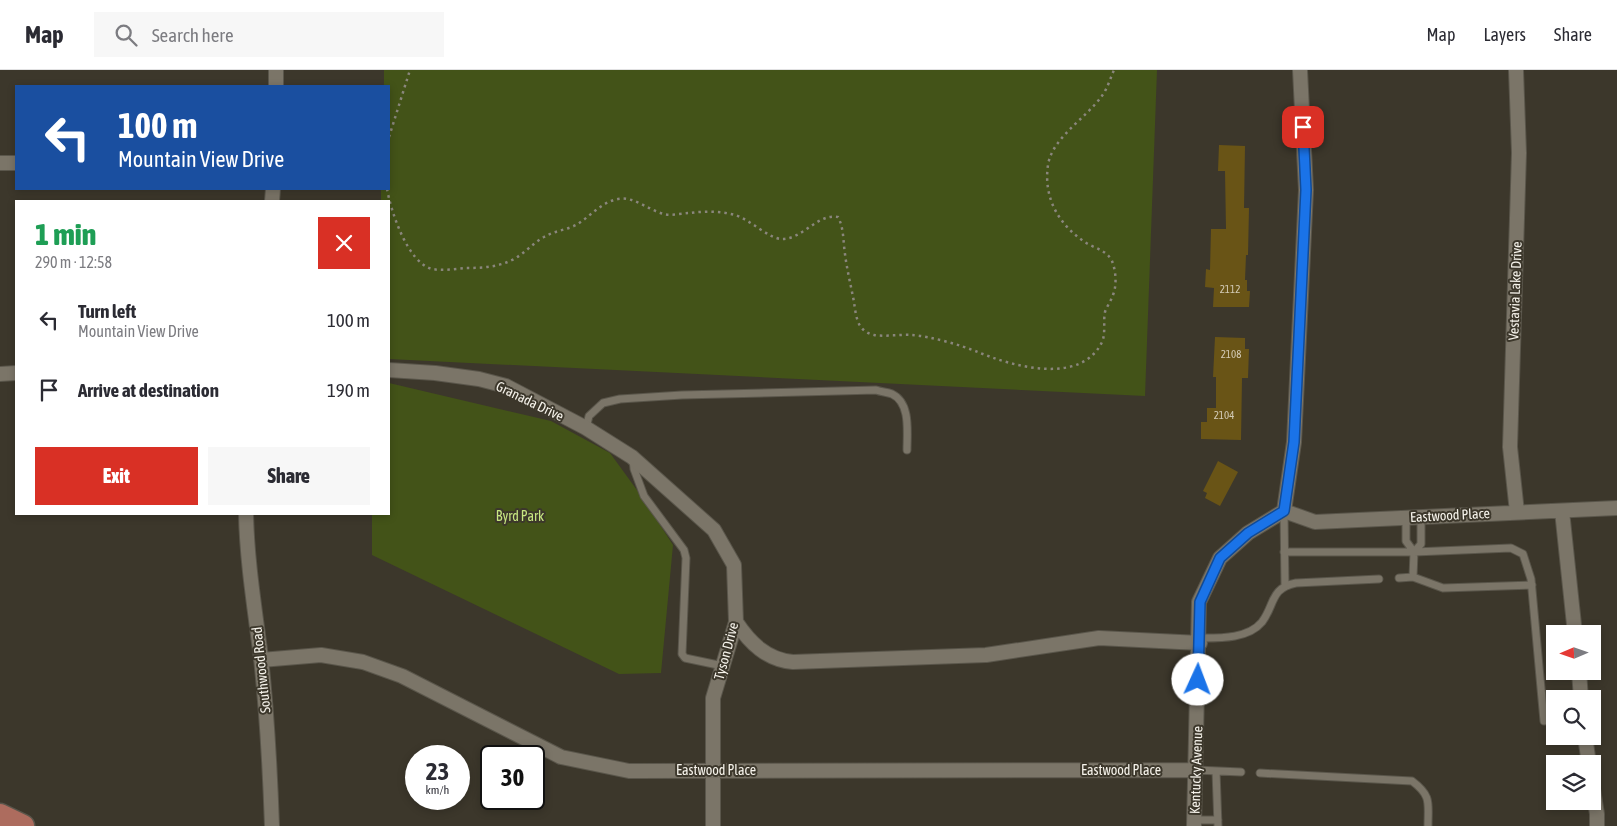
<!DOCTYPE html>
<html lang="en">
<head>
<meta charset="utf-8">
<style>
	body { margin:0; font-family:"Asap Condensed",sans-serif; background:#f7f7f7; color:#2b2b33; height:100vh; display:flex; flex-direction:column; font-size:19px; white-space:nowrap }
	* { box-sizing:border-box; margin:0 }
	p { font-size:16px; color:#7c7c81 }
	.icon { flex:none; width:28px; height:28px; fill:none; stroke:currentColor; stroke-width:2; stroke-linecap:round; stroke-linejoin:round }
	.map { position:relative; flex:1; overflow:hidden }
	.sheet { position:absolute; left:15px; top:130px; width:375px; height:315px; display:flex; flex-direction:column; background:#fff; border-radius:0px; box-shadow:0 2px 8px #0003 }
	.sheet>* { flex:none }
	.banner { position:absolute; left:15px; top:15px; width:375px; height:105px; border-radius:0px; box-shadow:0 2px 8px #0003; background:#1a4fa0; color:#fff; overflow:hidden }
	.needle { width:32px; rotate:268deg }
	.tools { position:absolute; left:1546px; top:555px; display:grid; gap:10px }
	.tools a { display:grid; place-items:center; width:55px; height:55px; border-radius:0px; background:#fff; box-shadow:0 2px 8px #0003; font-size:25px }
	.speed { position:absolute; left:405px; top:675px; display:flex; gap:10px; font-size:25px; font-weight:700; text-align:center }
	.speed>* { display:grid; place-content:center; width:65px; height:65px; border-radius:50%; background:#fff; box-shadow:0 2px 8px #0003; line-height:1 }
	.speed small { font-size:12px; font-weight:400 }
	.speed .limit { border:2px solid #111; border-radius:8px; background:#fff; color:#111 }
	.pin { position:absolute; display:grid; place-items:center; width:42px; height:42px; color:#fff; margin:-21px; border-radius:10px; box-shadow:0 2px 8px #0006 }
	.me { position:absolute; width:55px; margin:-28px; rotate:2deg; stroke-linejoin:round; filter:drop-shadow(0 0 4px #0008) }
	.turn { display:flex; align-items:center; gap:18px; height:105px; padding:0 20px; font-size:22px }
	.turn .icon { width:65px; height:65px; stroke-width:2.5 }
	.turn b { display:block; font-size:35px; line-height:42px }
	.round { display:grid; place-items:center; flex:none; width:52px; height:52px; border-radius:0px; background:#f7f7f7 }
	.overview { display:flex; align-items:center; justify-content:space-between; height:85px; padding:0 20px }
	h1 { font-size:30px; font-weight:800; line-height:38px; color:#1e9e55 }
	.button { display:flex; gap:10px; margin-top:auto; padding:10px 20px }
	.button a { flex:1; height:58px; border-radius:0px; background:#d93025; color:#fff; font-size:20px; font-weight:800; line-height:58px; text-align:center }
	.button a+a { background:#f7f7f7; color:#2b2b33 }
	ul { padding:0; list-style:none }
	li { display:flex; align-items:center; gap:15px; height:70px; padding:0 20px }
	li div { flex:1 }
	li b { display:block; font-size:19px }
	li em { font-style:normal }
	header { display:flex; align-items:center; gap:30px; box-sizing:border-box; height:70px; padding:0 25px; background:#fff; border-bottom:1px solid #e1e1e2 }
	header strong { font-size:24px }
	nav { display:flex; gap:28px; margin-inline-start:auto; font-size:18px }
	.search { width:350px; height:45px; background:#f7f7f7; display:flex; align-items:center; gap:12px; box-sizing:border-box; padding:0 18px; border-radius:0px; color:#7c7c81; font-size:19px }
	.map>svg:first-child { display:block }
	.green { fill:#435318 }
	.building { fill:#695416 }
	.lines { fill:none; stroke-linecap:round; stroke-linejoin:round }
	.lane-casing { stroke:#5a564b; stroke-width:9 }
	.street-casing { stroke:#5a564b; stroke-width:16 }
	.primary-casing { stroke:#5a564b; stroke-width:25 }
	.path { stroke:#8a867c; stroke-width:2.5; stroke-dasharray:2.5 4; stroke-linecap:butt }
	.lane { stroke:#7b7568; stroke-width:7 }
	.street { stroke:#7b7568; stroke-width:14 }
	.primary { stroke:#ad6c5e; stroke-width:22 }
	.route-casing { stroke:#114b97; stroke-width:12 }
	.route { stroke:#1a73e8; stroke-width:9 }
	.labels { text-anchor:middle; stroke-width:4; stroke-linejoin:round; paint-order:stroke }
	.number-label { font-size:11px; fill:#d3cbb6 }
	.street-label { font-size:14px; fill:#f6f3eb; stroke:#3c372b }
	.park-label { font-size:14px; fill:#c7e680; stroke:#3c372b }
</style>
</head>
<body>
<header>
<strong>Map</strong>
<div class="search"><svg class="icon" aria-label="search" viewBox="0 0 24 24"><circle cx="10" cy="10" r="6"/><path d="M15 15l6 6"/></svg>Search here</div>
<nav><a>Map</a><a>Layers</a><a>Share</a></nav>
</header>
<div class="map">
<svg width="1617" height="756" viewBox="0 0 1617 756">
	<rect width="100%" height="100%" fill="#3c372b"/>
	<!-- green -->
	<path class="green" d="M384,0h773l-12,326 -756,-37v-158h-8v-12h8v-103h-5z
		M389,313l162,38 59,32 32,44 31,48 -12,128 -42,1 -247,-119v-41h17z"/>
	<!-- building -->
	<path class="building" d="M1219,75l26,1 -1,62h5l-1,47h-2l-1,25h2v11h3l-1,16h-36l1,-19 -9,-1 1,-18 4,1 1,-41h15l-1,-58h-7z
		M1215,267l30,1v11h4l-1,29h-6l-1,62 -40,-1v-17h6v-14h9v-31h-3z
		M1218,391l20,11 -18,34 -15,-8 2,-5 -4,-2z"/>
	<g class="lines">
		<!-- lane casing -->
		<g class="lane-casing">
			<path id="lane" d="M586,358l3,-12 14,-13 17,-4 62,-4 194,-5c5,2 11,2 16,4 19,9 15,38 15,56
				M633,389l1,10 10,27 40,54 2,8 -4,96 3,4 38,8
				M1284,442l1,73
				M1406,448v23l8,11
				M1284,482h130l97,-4 12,6 8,25 13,142 11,-2
				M1413,507l1,-25 7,-8v-27
				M1399,508l14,-1 30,11 89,-3
				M1200,568c19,0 48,1 62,-16 13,-17 8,-34 34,-39l83,-4
				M1196,700l45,2
				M1216,701l2,55
				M1260,703l152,8c20,15 16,22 16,45
				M1194,750h24"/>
		</g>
		<!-- street casing -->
		<g class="street-casing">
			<path id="street" d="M1516,0l3,83 -9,294 7,65
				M276,16v-16
				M0,93h16
				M272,131l1,-12
				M389,300l46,3 44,6 27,7 80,42 46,29 82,73 20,35 2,57 -23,76v128
				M0,304l16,-1
				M1284,441l10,-69 12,-252 -6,-120
				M1284,441l31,11 302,-14
				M1562,441l13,123
				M246,444c1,48 9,96 15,144 6,56 9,112 11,168
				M736,552c14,21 31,38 57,40l193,-7 113,-17 101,5
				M261,590l60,-5 42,7 39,14 159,81 68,14 567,-1
				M1579,601l2,28
				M1585,666l4,28
				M1592,713l5,31v12
				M1194,756l5,-224 21,-44 28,-25 36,-22"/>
		</g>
		<!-- primary casing -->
		<g class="primary-casing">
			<path id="primary" d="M0,745l23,11"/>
		</g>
		<!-- path -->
		<path class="path" d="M389,67l21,-67
			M387,119c4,22 20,73 45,80 11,2 23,0 34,-1 17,0 33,-1 48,-9 11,-6 19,-16 30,-22 10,-6 22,-7 32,-12 14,-8 25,-23 42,-26 16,-3 30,11 46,15 8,2 18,-1 26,-1 15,-2 31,-2 45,2 16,5 34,24 47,24 21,0 36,-26 56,-22 6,11 5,24 7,37 2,16 6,32 9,48 1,7 2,16 5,22 3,6 9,10 15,11 12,2 26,-1 38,0 18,1 48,10 66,17 33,14 103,34 124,-10 4,-9 1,-21 3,-30 2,-6 6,-11 8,-17 4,-10 3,-24 -1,-34 -5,-10 -15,-12 -24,-17 -28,-17 -45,-45 -40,-79 4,-27 38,-47 53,-68 6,-7 9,-18 13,-27"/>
		<!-- lane -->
		<use href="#lane" class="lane"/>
		<!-- street -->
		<use href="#street" class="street"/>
		<!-- primary -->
		<use href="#primary" class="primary"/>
	</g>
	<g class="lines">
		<!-- route casing -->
		<g class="route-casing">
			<path id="route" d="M1198,610l2,-78 20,-44 28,-25 36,-22 10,-69 12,-252 -3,-63"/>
		</g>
		<!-- route -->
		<use href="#route" class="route"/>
	</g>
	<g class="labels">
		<!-- number labels -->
		<g class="number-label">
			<text x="1230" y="223">2112</text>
			<text x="1231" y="288">2108</text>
			<text x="1224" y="349">2104</text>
		</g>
		<!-- street labels -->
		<g class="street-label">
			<text transform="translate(1515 221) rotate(-88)" y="5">Vestavia Lake Drive</text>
			<text transform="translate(530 331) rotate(26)" y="5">Granada Drive</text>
			<text transform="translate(1450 445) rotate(-3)" y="5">Eastwood Place</text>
			<text transform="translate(726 581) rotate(-75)" y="5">Tyson Drive</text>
			<text transform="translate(261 600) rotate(-96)" y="5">Southwood Road</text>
			<text x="716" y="705">Eastwood Place</text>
			<text x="1121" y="705">Eastwood Place</text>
			<text transform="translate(1196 700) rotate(-88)" y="5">Kentucky Avenue</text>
		</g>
		<!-- park labels -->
		<g class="park-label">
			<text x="520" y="451">Byrd Park</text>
		</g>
	</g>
</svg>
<div class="tools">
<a><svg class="needle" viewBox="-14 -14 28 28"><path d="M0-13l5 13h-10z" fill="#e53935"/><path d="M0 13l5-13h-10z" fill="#7c7c81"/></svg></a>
<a><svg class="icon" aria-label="search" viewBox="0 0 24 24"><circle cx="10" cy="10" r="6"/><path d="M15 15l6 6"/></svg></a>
<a><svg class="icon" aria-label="layers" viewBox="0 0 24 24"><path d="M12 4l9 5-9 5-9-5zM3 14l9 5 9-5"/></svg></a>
</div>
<div class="speed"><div>23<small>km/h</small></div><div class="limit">30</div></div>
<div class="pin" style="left:1303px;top:57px;background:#d93025"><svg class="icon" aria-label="arrive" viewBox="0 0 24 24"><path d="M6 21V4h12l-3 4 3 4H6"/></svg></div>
<svg class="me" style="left:1198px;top:610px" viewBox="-20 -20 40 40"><circle r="19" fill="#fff"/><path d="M0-13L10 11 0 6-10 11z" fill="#1a73e8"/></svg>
<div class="banner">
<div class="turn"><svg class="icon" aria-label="left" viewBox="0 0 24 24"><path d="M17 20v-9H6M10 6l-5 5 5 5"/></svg><div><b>100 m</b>Mountain View Drive</div></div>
</div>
<section class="sheet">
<div class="overview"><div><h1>1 min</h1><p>290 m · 12:58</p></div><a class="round" style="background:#d93025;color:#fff"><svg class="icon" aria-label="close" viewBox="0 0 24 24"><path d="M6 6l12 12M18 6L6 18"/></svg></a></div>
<ul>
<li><svg class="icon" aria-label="left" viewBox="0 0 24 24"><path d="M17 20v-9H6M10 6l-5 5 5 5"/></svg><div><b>Turn left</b><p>Mountain View Drive</p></div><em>100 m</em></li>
<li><svg class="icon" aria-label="arrive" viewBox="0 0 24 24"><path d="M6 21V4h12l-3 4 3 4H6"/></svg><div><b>Arrive at destination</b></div><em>190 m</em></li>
</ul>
<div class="button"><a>Exit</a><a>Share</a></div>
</section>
</div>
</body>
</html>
